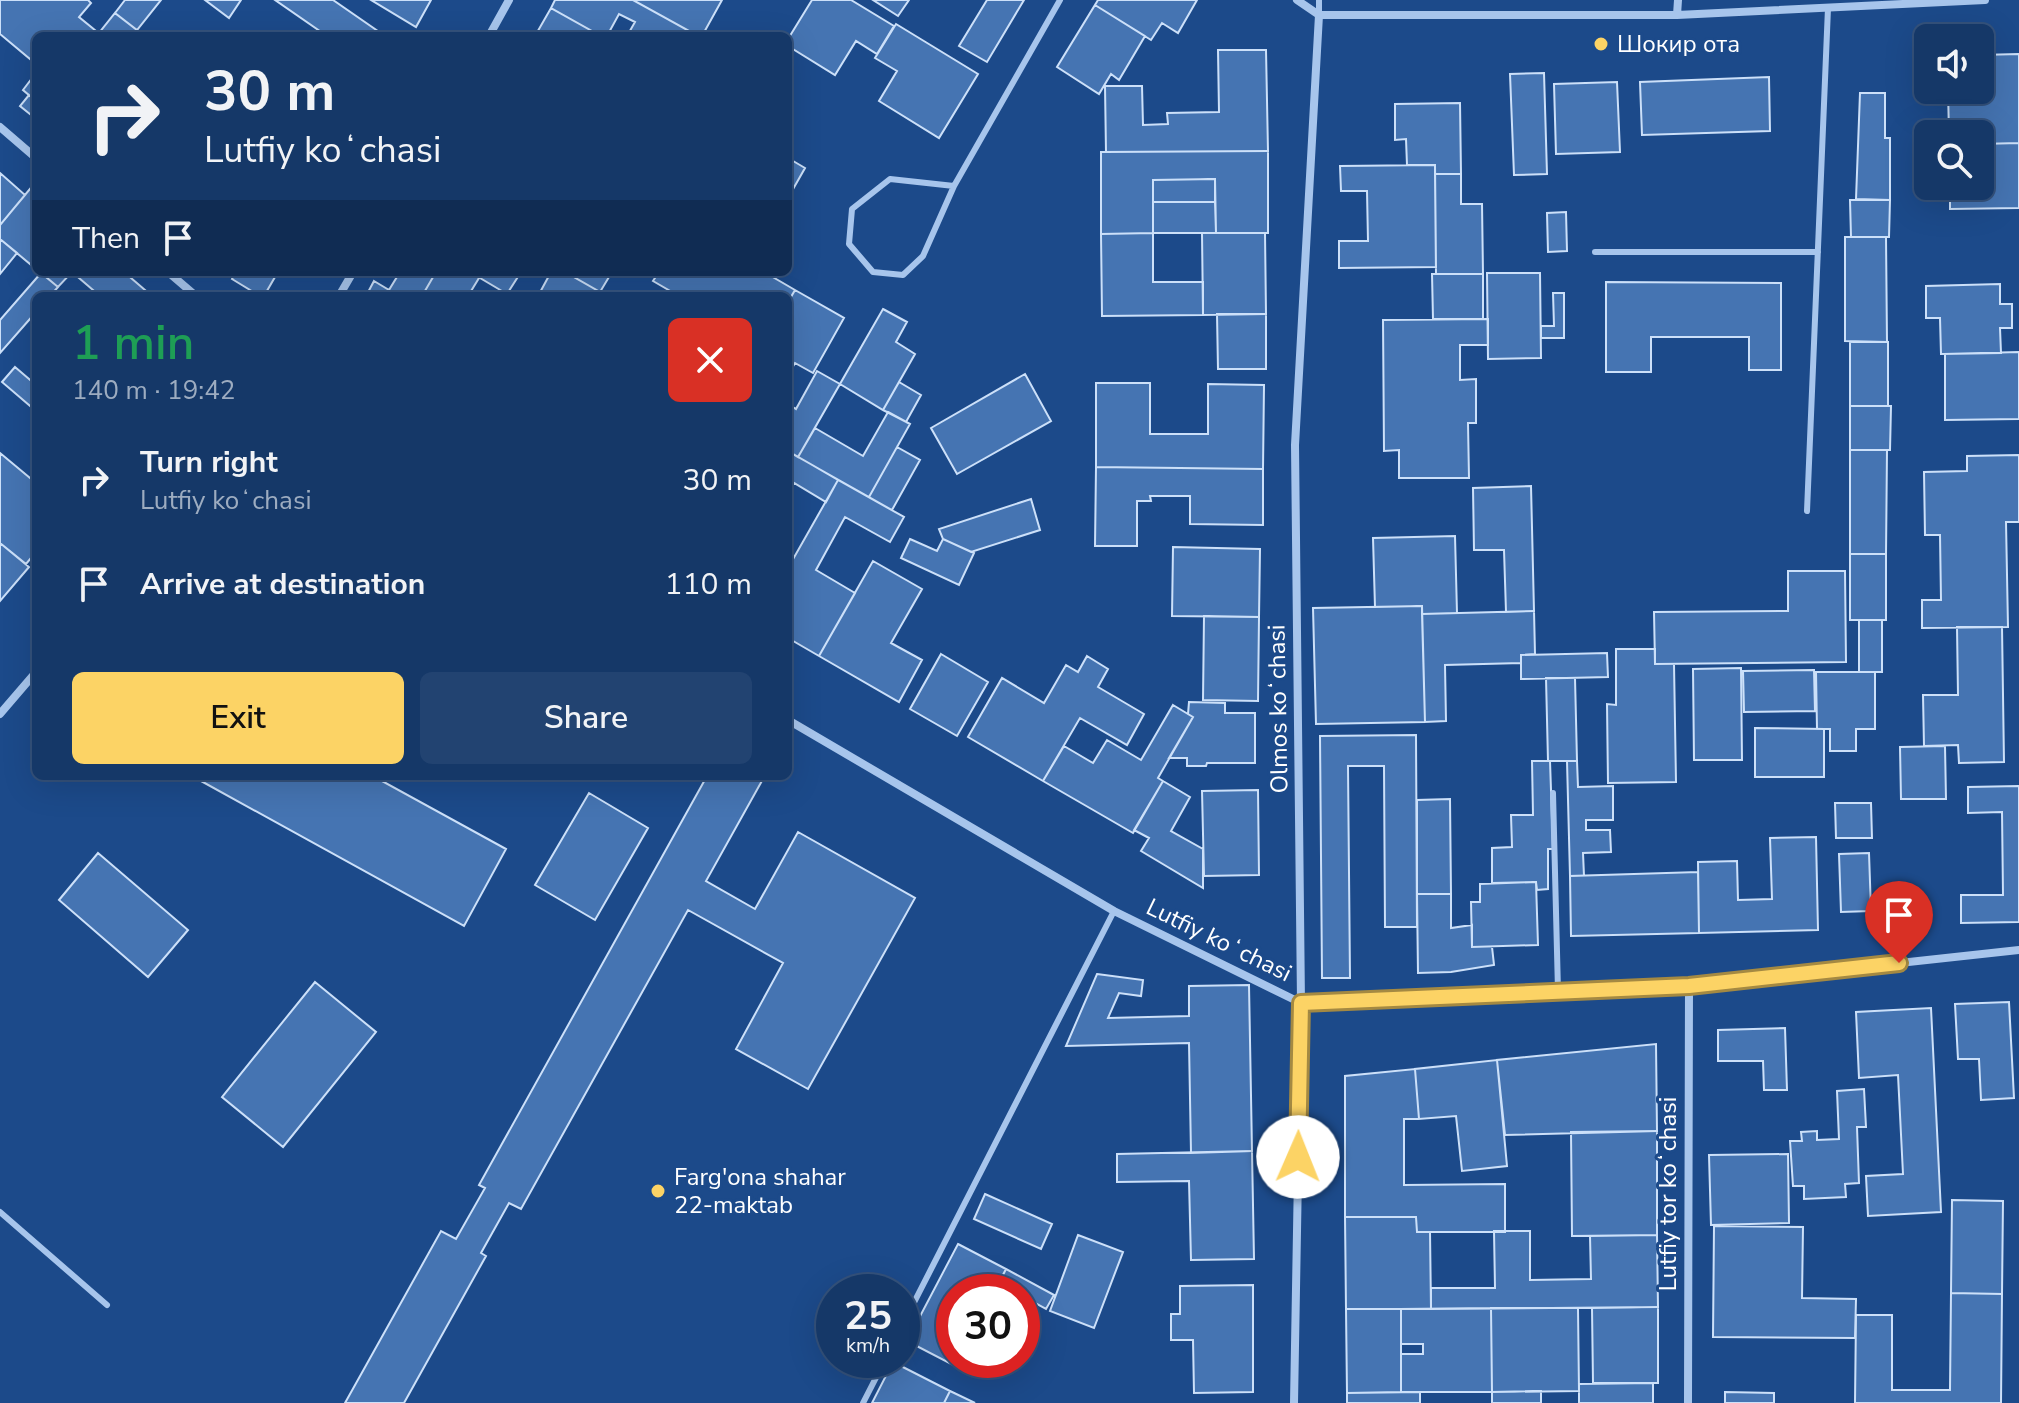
<!DOCTYPE html>
<html lang="en">
<head>
<meta charset="utf-8">
<style>
	body { margin:0; font-family:"Nunito Sans",sans-serif; background:#224371; color:#f1f3f6; height:100vh; display:flex; flex-direction:column; font-size:30px; white-space:nowrap }
	* { box-sizing:border-box; margin:0 }
	p { font-size:26px; color:#9dacc0 }
	.icon { flex:none; width:44px; height:44px; fill:none; stroke:currentColor; stroke-width:2; stroke-linecap:round; stroke-linejoin:round }
	.map { position:relative; flex:1; overflow:hidden }
	.details { position:absolute; left:32px; top:292px; width:760px; height:488px; display:flex; flex-direction:column; background:#153868; border-radius:12px; box-shadow:0 8px 32px #0002,0 0 0 2px #34527c }
	.details>* { flex:none }
	.top-card { position:absolute; left:32px; top:32px; width:760px; height:244px; border-radius:12px; box-shadow:0 8px 32px #0002,0 0 0 2px #34527c; background:#153868; color:#f1f3f6; overflow:hidden }
	.controls { position:absolute; left:1914px; top:24px; display:grid; gap:16px }
	.controls a { display:grid; place-items:center; width:80px; height:80px; border-radius:12px; background:#153868; box-shadow:0 8px 32px #0002,0 0 0 2px #34527c; font-size:40px }
	.speed { position:absolute; left:816px; top:1274px; display:flex; gap:16px; font-size:40px; font-weight:700; text-align:center }
	.speed>* { display:grid; place-content:center; width:104px; height:104px; border-radius:50%; background:#153868; box-shadow:0 8px 32px #0002,0 0 0 2px #34527c; line-height:1 }
	.speed small { font-size:20px; font-weight:400 }
	.speed .limit { border:12px solid #d22; background:#fff; color:#111 }
	.pin { position:absolute; display:grid; place-items:center; width:68px; height:68px; color:#fff; margin:-82px -34px; border-radius:50% 50% 50% 0; rotate:-45deg; box-shadow:0 0 8px #0007 }
	.pin .icon { rotate:45deg }
	.me { position:absolute; width:88px; margin:-44px; rotate:1deg; stroke-linejoin:round; filter:drop-shadow(0 0 6px #0008) }
	.turn { display:flex; align-items:center; gap:28px; height:168px; padding:0 40px; font-size:36px }
	.turn .icon { width:104px; height:104px; stroke-width:2.5 }
	.turn b { display:block; font-size:56px; line-height:68px }
	.then { display:flex; align-items:center; height:76px; padding:0 40px; background:#0003; gap:16px; font-size:30px }
	.round { display:grid; place-items:center; flex:none; width:84px; height:84px; border-radius:12px; background:#224371 }
	.summary { display:flex; align-items:center; justify-content:space-between; height:136px; padding:0 40px }
	h1 { font-size:48px; font-weight:600; line-height:60px; color:#1e9e55 }
	.cta { display:flex; gap:16px; margin-top:auto; padding:16px 40px }
	.cta a { flex:1; height:92px; border-radius:12px; background:#fcd365; color:#111; font-size:32px; font-weight:600; line-height:92px; text-align:center }
	.cta a+a { background:#224371; color:#f1f3f6 }
	ul { padding:0; list-style:none }
	li { display:flex; align-items:center; gap:24px; height:104px; padding:0 40px }
	li div { flex:1 }
	li b { display:block; font-size:30px }
	li em { font-style:normal }
	.map>svg:first-child { display:block }
	.building { fill:#4574b2; stroke:#cce0f9; stroke-width:2 }
	.lines { fill:none; stroke-linecap:round; stroke-linejoin:round }
	.service { stroke:#a7c5ec; stroke-width:6 }
	.minor { stroke:#a7c5ec; stroke-width:8 }
	.route-casing { stroke:#a48942; stroke-width:20 }
	.route { stroke:#fcd365; stroke-width:14 }
	.poi-dot { fill:#fcd365; stroke:#1c4a8a; stroke-width:3 }
	.labels { text-anchor:middle; stroke-width:6; stroke-linejoin:round; paint-order:stroke }
	.poi-label { font-size:24px; fill:#fff; stroke:#1c4a8a; text-anchor:start }
	.street-label { font-size:24px; fill:#fff; stroke:#1c4a8a }
</style>
</head>
<body>
<div class="map">
<svg width="2019" height="1403" viewBox="0 0 2019 1403">
	<rect width="100%" height="100%" fill="#1c4a8a"/>
	<!-- building -->
	<path class="building" d="M0,0h88l3,3 -12,14 22,18 -65,1v28l-36,-30z
		M125,0h36l-24,30 -22,-17z
		M205,0h36l-12,18z
		M275,0h58l52,36h-58z
		M371,0h60l-15,27z
		M555,0h78l60,33 -2,3h-64l8,-14 -16,-8 -12,22h-6l-50,-28z
		M633,0h89l-20,36h-4z
		M812,0h39l43,26 -17,28 -21,-13 -21,34 -47,-29v-7z
		M873,0h36l-11,16z
		M987,0h37l-37,62 -28,-16z
		M1098,0h99l-19,33 -16,-10 -11,17 -56,-35z
		M1095,5l50,31 -26,44 -8,-6 -12,20 -42,-27z
		M551,8l48,27 -1,1h-63z
		M115,13l22,17 9,6h-46l-1,-3z
		M896,24l82,50 -39,64 -60,-37 18,-30 -22,-13z
		M1218,50h48l2,101 -162,1 -1,-66h37l1,39 25,-1 -1,-11 52,-1z
		M2019,54v89l-39,1v-10h-31l-1,-44h32v-35z
		M36,73v28l-13,-11z
		M1544,73l3,101 -33,1 -4,-101z
		M1769,77l1,54 -128,4 -2,-53z
		M1617,82l3,70 -64,2 -2,-70z
		M1860,93h25v45h5v62l-34,-1z
		M29,95l7,6v18l-16,-13z
		M1460,103l1,71h-26v-9h-28l-1,-26 -11,1v-36z
		M2019,143v65l-69,1v-23h30v-42z
		M1268,151v82h-52l-1,-54 -62,1v53l-52,1v-82z
		M788,158l17,10 -17,30z
		M1435,165l1,102 -97,1v-27h29l-1,-50h-26l-1,-25z
		M0,173l25,22 -25,30z
		M1435,174h26v30h21l1,70h-47z
		M1215,179v23h-62v-22z
		M34,184l2,2v83l-36,-30v-14z
		M1850,200h40l-1,37h-38z
		M1153,202h62l1,31h-63z
		M1566,212l1,39 -19,1 -1,-39z
		M1153,233v49h50v33l-101,1 -1,-82z
		M1202,233h63l1,81 -63,1z
		M1845,237h41l1,105 -42,-1z
		M0,239l17,14 -17,21z
		M40,272h32l-14,15z
		M72,272h52l28,24h-52z
		M236,272h32l7,5 -11,19h-4l-28,-17z
		M400,272h36l-14,24h-23l-10,-6z
		M436,272h34l9,6 -11,18h-46z
		M470,272h51l-14,22z
		M551,272h14l42,24h-69z
		M565,272h47l-12,20z
		M659,272h105l31,18 -7,12v-6h-109l-26,-15z
		M41,273l17,14 -8,9h-14v16l-36,41v-33z
		M1487,273h53l1,85 -53,1z
		M1432,274h51v45h-50z
		M374,281l25,15h-33z
		M1606,282l175,1v87h-32v-33h-98v35h-45z
		M2000,284v20h12v24h-12l1,25 -60,1 -1,-36h-14v-32z
		M795,290l49,28 -31,55 -18,-10 -7,12v-73z
		M1553,293h11v45h-23v-12h13z
		M883,309l24,13 -11,20 19,12 -32,56 -43,-26z
		M1217,314h49v55h-48z
		M1488,319v26h-28v35l16,-1v44h-8l1,55h-70v-28l-15,1 -1,-131z
		M1850,342h38v64h-38z
		M2019,352v67l-74,1v-66z
		M15,367l21,18v26l-34,-29z
		M817,371l23,13 -42,73 -10,-6v-47l8,5z
		M1025,374l26,47 -94,53 -26,-46z
		M899,382l22,13 -15,27 -23,-12z
		M1096,383h54v51h58v-50l56,1 -1,84 -167,-2z
		M1850,406h41l-1,44h-40z
		M888,412l22,12 -41,73 -71,-40 17,-29 48,28z
		M897,447l23,13 -28,50 -23,-13z
		M1850,450h37l-1,104h-36z
		M788,451l50,29 -12,22 -32,-19 -6,11z
		M0,453l36,30v69l-10,12 -26,-21z
		M2019,455v67h-13l2,105 -86,1v-28h19l-1,-65h-15l-1,-63 43,-1v-15z
		M1096,467l167,2v56l-73,-1v-28h-40l1,5h-14v45h-42z
		M838,480l66,37 -14,25 -45,-25 -29,53 39,23 -36,63 -31,-18v-70z
		M1531,486l3,125 -28,1 -2,-62h-30l-1,-62z
		M1031,499l9,31 -69,22 -28,-13 -4,-10z
		M1455,536l2,77 -35,1v-8l-47,1 -2,-69z
		M910,539l27,12 6,-12 31,14 -15,32 -58,-27z
		M0,543l29,24 -29,34z
		M1173,547l87,2 -1,68 -87,-1z
		M1850,554h36v66h-36z
		M873,561l49,28 -31,54 31,17 -23,42 -80,-46z
		M1788,571h57l1,91 -191,2 -1,-52 134,-1z
		M1422,606l3,116 -109,2 -3,-116z
		M1534,611l1,43 -14,1v8l-76,2 1,56 -21,1 -3,-108z
		M1204,616l55,1 -1,84 -55,-1z
		M1859,620h23v52h-23z
		M1957,627h45l2,135 -45,1 -1,-18 -34,1 -1,-51h35z
		M1616,649h39v15h19l2,118 -68,1 -1,-79 9,1z
		M1607,653l1,24 -87,2v-24z
		M941,654l47,28 -31,54 -47,-27z
		M1087,656l21,13 -10,18 46,27 -17,31 -47,-27 -37,63 -75,-44 34,-59 42,25 22,-38 12,7z
		M1741,668l1,92h-48l-1,-91z
		M1814,670l1,41 -71,1 -1,-41z
		M1816,672h59v57h-19v22h-26v-22h-13z
		M1546,678h29l2,83h-29z
		M1189,702l36,1v10h30v50h-48l-1,3h-19v-8h-18l24,-41 -5,-3z
		M1173,705l20,12 -35,61 5,3 -30,52 -90,-52 21,-35 29,17 14,-23 34,20z
		M1755,728l69,1v48h-69z
		M1416,735l1,192h-32l-1,-161h-36l2,212h-28l-2,-242z
		M1945,746l1,53h-45l-1,-52z
		M1532,761h18l3,88h-5v40l-11,1 -1,-8 -44,1v-35l20,-1 -1,-32h22z
		M1567,761h10l1,26 35,-1v34h-27v10h24l1,22 -28,1 1,23h-14z
		M192,776h181l133,73 -42,77z
		M707,776h50l6,3 -57,102 49,28 43,-77 117,66 -107,191 -72,-40 47,-86 -95,-53 -167,299 -12,-6 -28,50 5,3 -82,147h-59l96,-172 15,8 29,-51 -6,-3z
		M1163,781l27,16 -19,34 32,18v39l-62,-37 8,-13 -15,-8z
		M2019,786v136l-58,1v-28h42l-1,-83 -34,1v-26z
		M1258,790l1,85 -55,1 -2,-85z
		M589,793l59,35 -53,92 -60,-35z
		M1450,799l1,95h-34v-94z
		M1835,803h36l1,35h-36z
		M1816,837l2,93 -119,3 -1,-71 39,-1 1,39 34,-1 -2,-61z
		M98,853l90,77 -40,47 -89,-77z
		M1869,853l2,58 -30,1 -2,-58z
		M1698,872l1,61 -128,3 -1,-60z
		M1536,882l2,63 -66,2 -1,-45h9v-18z
		M1417,894h34v34l21,-3v22h20l2,18 -43,7 -33,1z
		M1097,974l46,6 -2,16 -22,-3 -11,25 81,-2v-30l60,-1 3,166 -61,2 -2,-110 -123,3z
		M315,982l61,50 -93,115 -61,-50z
		M2009,1002l5,96 -33,2 -2,-41h-21l-3,-55z
		M1931,1008l10,204 -73,4 -2,-40 37,-2 -5,-99 -39,3 -3,-66z
		M1785,1028l2,62h-23l-1,-29h-45v-31z
		M1656,1044l1,87 -152,4 -8,-75z
		M1497,1060l10,106 -45,5 -6,-55 -37,3 -4,-50z
		M1415,1069l4,50h-15v66l101,-1v48h-88l-1,-15h-71v-141z
		M1864,1089l2,38h-9l2,56 -14,1 1,13 -42,2v-13h-11l-3,-45h12l-1,-9 16,-1v9l22,-1 -2,-48z
		M1657,1131v104l-85,1 -1,-104z
		M1252,1151l2,108 -63,1 -2,-79 -72,1v-28z
		M1788,1154l1,69 -78,2 -2,-70z
		M985,1194l67,30 -11,25 -67,-30z
		M1952,1200l51,1 -1,93 -51,-1z
		M1345,1217h71l1,15h13l1,77h-85z
		M1714,1226l89,1 -1,71 54,1 -1,39 -142,-1z
		M1494,1231h36v49l61,-1 -1,-43 67,-1 1,72 -227,2v-21h64z
		M1078,1235l45,17 -29,76 -44,-17z
		M958,1244l48,25 -12,23h-40v68h4l-3,6 -48,-25z
		M1006,1269l48,26 -8,14 -24,-13v-4h-7l-16,-9z
		M1253,1285v107l-59,1 -1,-53h-22v-26h9v-28z
		M1951,1293l51,1 -1,109h-146l1,-88h36v75h58z
		M1658,1307v76h-65l-1,-75z
		M1491,1308l1,84h-91v-38h22v-10h-22v-35z
		M1491,1308h87l1,83 -87,1z
		M1346,1309h55v83l-54,1z
		M893,1362l57,29 -6,12h-72z
		M1653,1383v20h-74v-19z
		M950,1391l25,12h-31z
		M1541,1391v12h-49v-11z
		M1420,1392v11h-73v-10z
		M1725,1392l49,1v10h-49z"/>
	<g class="lines">
		<!-- service -->
		<path class="service" d="M1319,15v-15
			M954,186l-64,-7 -38,30 -3,35 24,28 30,3 20,-19 31,-70 106,-186
			M1595,252h223
			M1807,511l21,-503
			M1553,793l5,198
			M0,1212l107,93
			M902,1326l212,-415
			M863,1403l22,-43"/>
		<!-- minor -->
		<path class="minor" d="M1297,0l22,15h358l308,-15
			M1677,15l1,-15
			M489,36l20,-36
			M0,127l36,31
			M168,272l28,24
			M339,296l14,-24
			M0,714l36,-42
			M788,720l326,191 187,92 388,-17 330,-36
			M1294,1403l7,-400 -6,-558 24,-430
			M1688,1403l1,-417"/>
	</g>
	<g class="lines">
		<!-- route casing -->
		<g class="route-casing">
			<path id="route" d="M1298,1157l3,-154 388,-17 210,-23"/>
		</g>
		<!-- route -->
		<use href="#route" class="route"/>
	</g>
	<!-- markers -->
	<g class="poi-dot">
		<circle cx="1601" cy="44" r="8"/>
		<circle cx="658" cy="1191" r="8"/>
	</g>
	<g class="labels">
		<!-- poi labels -->
		<g class="poi-label">
			<text x="1617" y="52">Шокир ота</text>
			<text x="674" y="1185">Farg'ona shahar<tspan x="674" dy="28">22-maktab</tspan></text>
		</g>
		<!-- street labels -->
		<g class="street-label">
			<text transform="translate(1278 709) rotate(-91)" y="8">Olmos koʻchasi</text>
			<text transform="translate(1219 940) rotate(26)" y="8">Lutfiy koʻchasi</text>
			<text transform="translate(1668 1194) rotate(-90)" y="8">Lutfiy tor koʻchasi</text>
		</g>
	</g>
</svg>
<div class="controls">
<a><svg class="icon" aria-label="sound" viewBox="0 0 24 24"><path d="M4 9h4l5-4v14l-5-4H4zM17 9q2 3 0 6"/></svg></a>
<a><svg class="icon" aria-label="search" viewBox="0 0 24 24"><circle cx="10" cy="10" r="6"/><path d="M15 15l6 6"/></svg></a>
</div>
<div class="speed"><div>25<small>km/h</small></div><div class="limit">30</div></div>
<div class="pin" style="left:1899px;top:963px;background:#d93025"><svg class="icon" aria-label="arrive" viewBox="0 0 24 24"><path d="M6 21V4h12l-3 4 3 4H6"/></svg></div>
<svg class="me" style="left:1298px;top:1157px" viewBox="-20 -20 40 40"><circle r="19" fill="#fff"/><path d="M0-13L10 11 0 6-10 11z" fill="#fcd365"/></svg>
<div class="top-card">
<div class="turn"><svg class="icon" aria-label="right" viewBox="0 0 24 24"><path d="M7 20v-9h11M14 6l5 5-5 5"/></svg><div><b>30 m</b>Lutfiy koʻchasi</div></div>
<div class="then">Then<svg class="icon" aria-label="arrive" viewBox="0 0 24 24"><path d="M6 21V4h12l-3 4 3 4H6"/></svg></div>
</div>
<section class="details">
<div class="summary"><div><h1>1 min</h1><p>140 m · 19:42</p></div><a class="round" style="background:#d93025;color:#fff"><svg class="icon" aria-label="close" viewBox="0 0 24 24"><path d="M6 6l12 12M18 6L6 18"/></svg></a></div>
<ul>
<li><svg class="icon" aria-label="right" viewBox="0 0 24 24"><path d="M7 20v-9h11M14 6l5 5-5 5"/></svg><div><b>Turn right</b><p>Lutfiy koʻchasi</p></div><em>30 m</em></li>
<li><svg class="icon" aria-label="arrive" viewBox="0 0 24 24"><path d="M6 21V4h12l-3 4 3 4H6"/></svg><div><b>Arrive at destination</b></div><em>110 m</em></li>
</ul>
<div class="cta"><a>Exit</a><a>Share</a></div>
</section>
</div>
</body>
</html>
